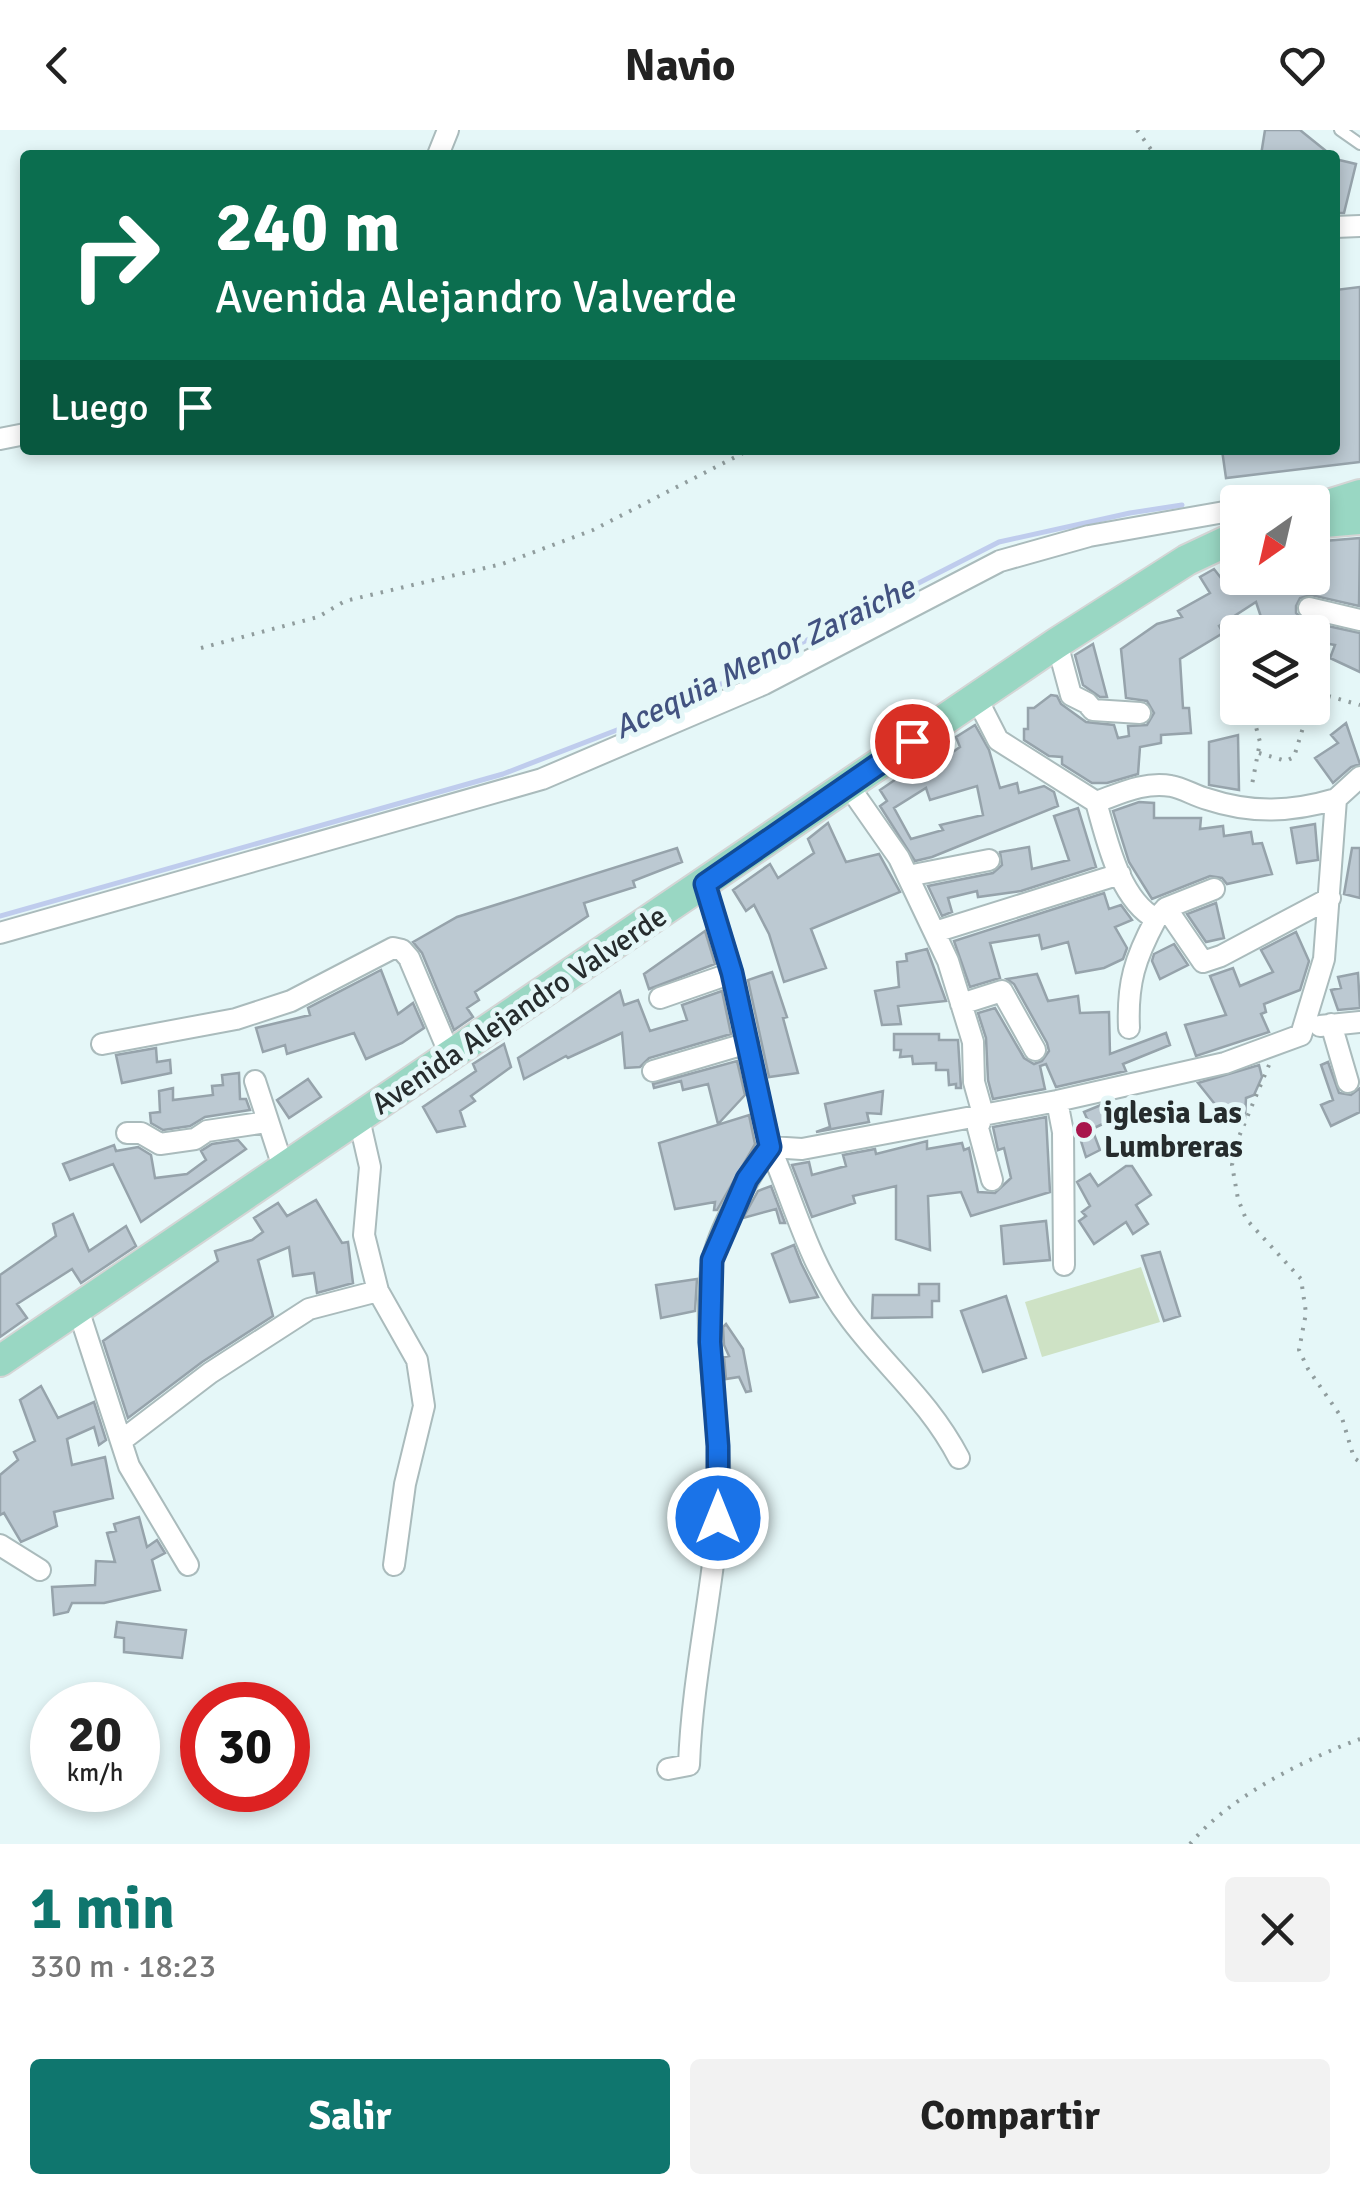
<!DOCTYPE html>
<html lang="es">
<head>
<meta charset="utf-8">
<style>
	body { margin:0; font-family:Signika,sans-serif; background:#f2f2f2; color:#222; height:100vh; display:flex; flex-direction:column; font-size:38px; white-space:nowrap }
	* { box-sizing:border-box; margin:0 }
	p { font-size:32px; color:#767676 }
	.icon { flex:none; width:55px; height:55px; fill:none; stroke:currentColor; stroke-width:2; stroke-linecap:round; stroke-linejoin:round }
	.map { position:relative; height:1714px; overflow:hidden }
	.drawer { display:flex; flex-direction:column; background:#fff; flex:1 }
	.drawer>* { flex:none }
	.banner { position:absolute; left:20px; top:20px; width:1320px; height:305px; border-radius:10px; box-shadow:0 5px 15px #0003; background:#0b6e4f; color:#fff; overflow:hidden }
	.needle { width:65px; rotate:214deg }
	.controls { position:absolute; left:1220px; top:355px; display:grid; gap:20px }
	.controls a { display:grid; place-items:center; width:110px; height:110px; border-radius:10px; background:#fff; box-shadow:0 5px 15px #0003; font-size:50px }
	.speed { position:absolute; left:30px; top:1552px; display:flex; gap:20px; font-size:50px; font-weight:700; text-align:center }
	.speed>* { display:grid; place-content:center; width:130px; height:130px; border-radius:50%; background:#fff; box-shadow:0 5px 15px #0003; line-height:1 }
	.speed small { font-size:25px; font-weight:400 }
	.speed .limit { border:15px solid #d22; background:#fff; color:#111 }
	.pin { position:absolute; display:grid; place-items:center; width:85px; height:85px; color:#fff; margin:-42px; border:5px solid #fff; border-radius:50%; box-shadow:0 2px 10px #0007 }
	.me { position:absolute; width:110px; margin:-55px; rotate:0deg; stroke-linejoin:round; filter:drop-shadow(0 0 8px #0008) }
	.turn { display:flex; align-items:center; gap:35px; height:210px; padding:0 30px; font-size:45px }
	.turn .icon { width:130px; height:130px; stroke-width:2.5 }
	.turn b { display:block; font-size:70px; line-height:85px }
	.then { display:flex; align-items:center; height:95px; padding:0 30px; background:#0003; gap:20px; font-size:38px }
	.round { display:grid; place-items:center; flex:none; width:105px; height:105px; border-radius:10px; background:#f2f2f2 }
	.summary { display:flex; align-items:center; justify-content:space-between; height:170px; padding:0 30px }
	h1 { font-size:60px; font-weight:700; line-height:75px; color:#0f766e }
	.button { display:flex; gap:20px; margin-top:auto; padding:20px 30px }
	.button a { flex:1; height:115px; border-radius:10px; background:#0f766e; color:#fff; font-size:40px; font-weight:700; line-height:115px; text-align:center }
	.button a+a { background:#f2f2f2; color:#222 }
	header { display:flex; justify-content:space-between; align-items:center; height:130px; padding:0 30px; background:#fff; font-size:45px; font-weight:700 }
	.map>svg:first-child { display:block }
	.green { fill:#cee2c5 }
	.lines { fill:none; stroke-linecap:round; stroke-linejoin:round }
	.stream { stroke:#bfcced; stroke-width:5 }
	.building { fill:#bcc9d2; stroke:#96a3ab; stroke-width:2.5; fill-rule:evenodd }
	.lane-casing { stroke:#aabbbc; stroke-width:14 }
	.street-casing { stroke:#aabbbc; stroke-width:24 }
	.primary-casing { stroke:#d4d5d5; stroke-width:34 }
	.path { stroke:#909d9e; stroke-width:4; stroke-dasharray:2.5 8; stroke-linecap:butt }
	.lane { stroke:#fff; stroke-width:10 }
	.street { stroke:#fff; stroke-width:20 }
	.primary { stroke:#99d7c3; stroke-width:30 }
	.route-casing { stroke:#114b97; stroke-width:25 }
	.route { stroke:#1a73e8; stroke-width:18 }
	.poi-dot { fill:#a8154c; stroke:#e5f7f8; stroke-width:4 }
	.labels { text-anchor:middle; stroke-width:10; stroke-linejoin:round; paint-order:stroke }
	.street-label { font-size:30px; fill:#262c2d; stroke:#e5f7f8 }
	.poi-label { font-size:30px; font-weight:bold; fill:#262c2d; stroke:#e5f7f8; text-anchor:start }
	.water-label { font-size:32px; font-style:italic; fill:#425280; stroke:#e5f7f8 }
</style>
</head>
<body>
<header><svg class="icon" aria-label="back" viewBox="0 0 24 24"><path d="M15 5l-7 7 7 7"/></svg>Navio<svg class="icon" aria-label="heart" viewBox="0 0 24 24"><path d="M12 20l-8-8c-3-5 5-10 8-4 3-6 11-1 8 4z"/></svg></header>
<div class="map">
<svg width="1360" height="1714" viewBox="0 0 1360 1714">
	<rect width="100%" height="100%" fill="#e5f7f8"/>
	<!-- green -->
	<path class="green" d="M1141,1137l19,55 -118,35 -17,-55z"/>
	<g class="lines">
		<!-- stream -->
		<path class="stream" d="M0,786l503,-142 171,-66 325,-166 131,-29 52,-8"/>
	</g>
	<!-- building -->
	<path class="building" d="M1265,0h35l31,25h-70z
		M1335,29l21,5 -12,49h-9z
		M1360,157v175l-134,16 -4,-28h113v-160z
		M1360,408l-1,68 -48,-11 -11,3 -4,8v7l9,8 55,12v39l-30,-14 5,-13 -23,-4v-9h-46l-10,-30 -37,24 4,7 -43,26 3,49h6l2,25 -30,2v8l-21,4 -2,27 -31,9h-15l-30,-19v-7l-13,-1 -25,-16v-11h4v-21h6l17,-13 6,1 4,8 25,18 28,3 4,13 11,-2 -1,-10 19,-1 7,-12 -7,-12 -21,-3 -5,-49 36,-25 25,-7 -4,-6 32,-18 -10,-16 14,-8 7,9h91v-36z
		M1093,514l14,53h-7l-17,-12 -8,-30z
		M1346,593l14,41 -9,3 -18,16 -18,-25 23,-15 -7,-8z
		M975,595l14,25 11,38 17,-5 2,10 25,-7 10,6 4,14 -126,51 -17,4 -35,-55 7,-5 -7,-11 47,-32 4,9 29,-20 -4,-10zM977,656l6,29 -43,10 3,5 -32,9 -17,-31 32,-20 4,12z
		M1238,605l1,55 -30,-5v-43z
		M1139,672l15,1v15h47l-1,11 23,-3 1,10 27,-4 2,12 9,-1 10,31 -45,10 -5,-6 -12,-2 -58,23 -23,-37 -16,-51z
		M1078,678l18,59 -75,24 -43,6 -1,-6 -29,7 4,14 -10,4 -14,-30 65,-13 9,-8 -2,-13 29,-5 3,22 37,-9 -15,-44z
		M828,693l18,39 33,-8 21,38 -89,37 15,39 -42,14 -15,-48 -15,-29 -8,6 -13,-21 37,-26 8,14 36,-25 -6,-14z
		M1315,694l3,36 -21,3 -6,-35z
		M677,718l5,14 -49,19 2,6 -51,16 4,13 -113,76 4,8 -12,8 6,9 -19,13 -32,-77 -9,-11 44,-25z
		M1352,718h8v50l-16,-4z
		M1104,763l5,16 12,-4 11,15 -17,7 12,21 -4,11 -19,9 -28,5 -8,-31 -26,7 -3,-14 -49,8 10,35 -30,9 -16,-46z
		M1216,773l8,35 -18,4 -19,-28z
		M705,801l10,33 -66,25 -5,-15z
		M1296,802l13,29 -9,29 -36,14 2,8 -5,2 8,18 -73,24 -11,-31 41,-10 -16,-39 23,-8 7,18 33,-14 -12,-22z
		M1174,814l14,21 -28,14 -8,-18 2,-7z
		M927,819l19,52 -48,5 3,18 -19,1 -7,-34 24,-4 -2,-25 10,-1 -1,-7z
		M381,840l17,44 15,-11 11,25 -22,15 -36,16 -12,-26 -67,21 -2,-9 -22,7 -7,-24 54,-13 -2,-7z
		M772,842l15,45 -4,1 15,55 -29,4 -21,-97z
		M1358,843l2,35 -22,2 -7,-20 10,-2 -3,-11z
		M1037,844l11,27 30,-5 2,17 29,-1 1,42 56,-21 4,12 -47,19 3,7 -70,16 -10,-23 -6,2 5,23 -52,10 -5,-19 -2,-42 -8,-25 17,-5 29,50 10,6 8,-3 7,-10 -2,-8 -33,-59 -7,-5z
		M620,861l4,14 14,-5 12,31 37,-11 -5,-15 40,-14 9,43 -82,24 -9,9 -15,1 -3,-35 -54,25 -2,-2 -42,23 -6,-21z
		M894,904h45v6h19l3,48h-5v-4l-7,1 -1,-15h-12v-7l-23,1 -1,-8 -12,1 1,-7h-7z
		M504,914l7,23 -40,29 4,5 -15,10 5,15 -28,6 -14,-25 53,-36 -3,-7z
		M156,918l1,14 13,-2 1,13 -49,10 -6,-28z
		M737,931l8,34 -27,29 -10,-40 -25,6 -2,-9 -27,7 -1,-4z
		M1328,932l11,31 12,2 9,-7v24l-29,14 -10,-21 12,-5 -12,-35z
		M1259,935l3,12 -8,18 -8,3 -1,20 -15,5 -32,-40z
		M239,943l1,26h6l4,11 -45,7 -15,9 -27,4 -12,-7 -1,-10 10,-1 -1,-21 14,-3v12l40,-5 -1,-9 11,-1 -1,-10z
		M308,949l13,18 -32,21 -12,-18z
		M883,961l-2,23 -14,-1 2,9 -53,10 14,-5 -5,-23z
		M1101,975l6,17 -15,7 8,21 -14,7 -10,-32 12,-5 1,3 -5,-11z
		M749,985l6,29 -38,66h-3l1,-8 -40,7 -16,-66z
		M1046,987l4,75 -79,24 -10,-24 -33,4 2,54 -34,-11v-53l-43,10 2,7 -43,14 -20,-52 17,-3 3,13 34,-9 -3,-11 32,-6 1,5 51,-13v8l35,-6 2,7 5,-2 9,44 17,1 16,-15 -7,-30 -6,2 -5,-23z
		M238,1010l8,9 -105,73 -28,-58 -43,16 -7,-16 51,-19 2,6 22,-4 13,8 4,23 32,-4 19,-14 -5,-9 11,-7z
		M1126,1036h6l19,29 -15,10 12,19 -15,10 -7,-12 -32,22 -15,-23 7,-5 -4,-4 8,-6 -13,-24 13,-8 8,12z
		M771,1056l14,37h-5l-4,-14 -33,9 15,-27z
		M316,1070l26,43 6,-1 5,41 -36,10 -3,-20 -21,3 -4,-29 -31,13 15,56 -71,46 -74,56 -25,-77 115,-80 -3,-10 37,-11 11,-8 -9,-14 24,-15 9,13z
		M73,1084l16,37 37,-25 10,20 -55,37 -9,-14 -55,35 10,14 -27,19v-62l56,-39 -3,-12z
		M1046,1091l4,39 -46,4 -3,-38z
		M794,1115l7,18 17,34 -28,5 -18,-48z
		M1160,1122l20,64 -16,5 -22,-65z
		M697,1149l-2,32 -34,7 -5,-33z
		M919,1154h20v17h-7v16l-60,1 1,-23h46z
		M1006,1166l20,62 -43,14 -22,-61z
		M726,1194l17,25 8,42 -5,1 -7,-15 -13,2 -2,-22 5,-1 -5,-11 -1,-18z
		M41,1256l17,32 36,-16 12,38 -7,5 -5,-18 -27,12 5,26 33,-8 8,41 -59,14 3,14 -36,16 -17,-29 -4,2v-40l18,-15 -4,-8 21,-11 -15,-41z
		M139,1387l8,30 10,-7 8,13 -13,7 8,30 -56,13h-32l-4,9 -14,3 -2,-28 43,-2 1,-24 19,1 -8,-29 9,-2 -2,-7z
		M117,1492l69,8 -4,28 -58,-6v-14l-9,-1z"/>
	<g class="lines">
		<!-- lane casing -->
		<g class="lane-casing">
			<path id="lane" d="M1340,0l20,14"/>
		</g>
		<!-- street casing -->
		<g class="street-casing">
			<path id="street" d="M438,25l10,-25
				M1335,97l25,-1
				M0,309l25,-5
				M1309,478l51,12
				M1057,513l14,52 16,8 6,7 47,3
				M976,567l22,43 98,62c23,-8 49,-21 75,-16 12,2 24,10 36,13 45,15 85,13 129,0
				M848,655l51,73 49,103 25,81 1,40 9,32 -5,14 14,52
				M1096,672c11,38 23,97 60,117 -21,39 -29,64 -27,109
				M908,746l81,-16
				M1166,778l48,-19
				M1156,789l10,-11 37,54 18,-6 109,-58
				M935,802l185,-58
				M0,803l542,-154 222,-95 236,-123 89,-25 141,-25 8,1
				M660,868l72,-25
				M961,874l41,-13 33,59
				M1331,894l17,58
				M1320,896l40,-4
				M102,914l134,-25 55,-18 102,-53 9,2 7,8 41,97
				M653,941l95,-28
				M255,951l29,89
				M1057,971l6,31 1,133
				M127,1003h14l19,11 35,-5 12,-8 59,-9
				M378,1161l39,69 7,46 -19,78 -11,81
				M78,1179l51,157 59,99
				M121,1311l89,-68 99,-64 69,-18 -14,-56 6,-68 -11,-48
				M959,1328c-30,-57 -71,-89 -108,-138 -42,-55 -55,-112 -81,-173l32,2 255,-48 168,-38 76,-28 23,-76 12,-160 24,-22
				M0,1415l40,25
				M668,1639l21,-4c3,-82 21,-161 29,-243 8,-86 -18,-173 -6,-259 5,-32 39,-90 58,-116l-38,-174 -27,-89"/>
		</g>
		<!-- primary casing -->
		<g class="primary-casing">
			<path id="primary" d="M1312,380l48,-15
				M1312,393l48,-4
				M0,1231l1057,-718 130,-83 51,-24"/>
		</g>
		<!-- path -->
		<path class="path" d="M1137,0l18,25
			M201,518l117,-31 27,-16 157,-37 91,-34 156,-80
			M1238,528v2
			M1312,553l16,13 32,9
			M1312,572l8,-12
			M1251,578l9,34 -9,48
			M1259,623l27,8 8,-4 15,-49
			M1269,935l-31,74 -6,26 6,34 8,20 55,60 5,34 -7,37 9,19 34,49 12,40 6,4
			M1190,1714c39,-47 113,-84 170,-105"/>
		<!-- lane -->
		<use href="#lane" class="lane"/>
		<!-- street -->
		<use href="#street" class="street"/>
		<!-- primary -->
		<use href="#primary" class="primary"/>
	</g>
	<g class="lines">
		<!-- route casing -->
		<g class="route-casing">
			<path id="route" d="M718,1388v-72l-8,-104 2,-82 35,-81 23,-32 -38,-174 -27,-89 207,-143"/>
		</g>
		<!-- route -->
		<use href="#route" class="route"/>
	</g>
	<!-- markers -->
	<circle class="poi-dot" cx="1084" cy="1000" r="10"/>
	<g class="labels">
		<!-- street labels -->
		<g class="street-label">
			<text transform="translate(519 880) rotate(-34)" y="10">Avenida Alejandro Valverde</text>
		</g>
		<!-- poi labels -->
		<g class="poi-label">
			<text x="1104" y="993">iglesia Las<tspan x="1104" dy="34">Lumbreras</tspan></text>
		</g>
		<!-- water labels -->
		<g class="water-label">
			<text transform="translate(764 527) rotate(-26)" y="11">Acequia Menor Zaraiche</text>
		</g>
	</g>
</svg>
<div class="controls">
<a><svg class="needle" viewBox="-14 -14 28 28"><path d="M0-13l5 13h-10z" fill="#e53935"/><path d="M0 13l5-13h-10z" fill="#767676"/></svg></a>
<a><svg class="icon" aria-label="layers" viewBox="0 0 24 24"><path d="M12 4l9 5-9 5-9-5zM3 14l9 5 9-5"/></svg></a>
</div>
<div class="speed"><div>20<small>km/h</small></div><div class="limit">30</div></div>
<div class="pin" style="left:912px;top:611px;background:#d93025"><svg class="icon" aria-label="arrive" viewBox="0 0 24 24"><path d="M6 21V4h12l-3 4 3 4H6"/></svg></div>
<svg class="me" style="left:718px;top:1388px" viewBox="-20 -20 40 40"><circle r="17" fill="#1a73e8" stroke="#fff" stroke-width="3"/><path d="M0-11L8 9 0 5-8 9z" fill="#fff"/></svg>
<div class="banner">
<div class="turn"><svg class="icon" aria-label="right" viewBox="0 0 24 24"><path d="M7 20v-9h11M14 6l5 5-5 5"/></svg><div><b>240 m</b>Avenida Alejandro Valverde</div></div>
<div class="then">Luego<svg class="icon" aria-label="arrive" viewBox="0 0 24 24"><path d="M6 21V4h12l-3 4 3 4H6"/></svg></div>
</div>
</div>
<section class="drawer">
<div class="summary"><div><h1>1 min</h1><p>330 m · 18:23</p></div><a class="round"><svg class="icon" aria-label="close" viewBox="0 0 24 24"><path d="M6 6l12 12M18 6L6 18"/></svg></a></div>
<div class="button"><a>Salir</a><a>Compartir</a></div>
</section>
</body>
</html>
